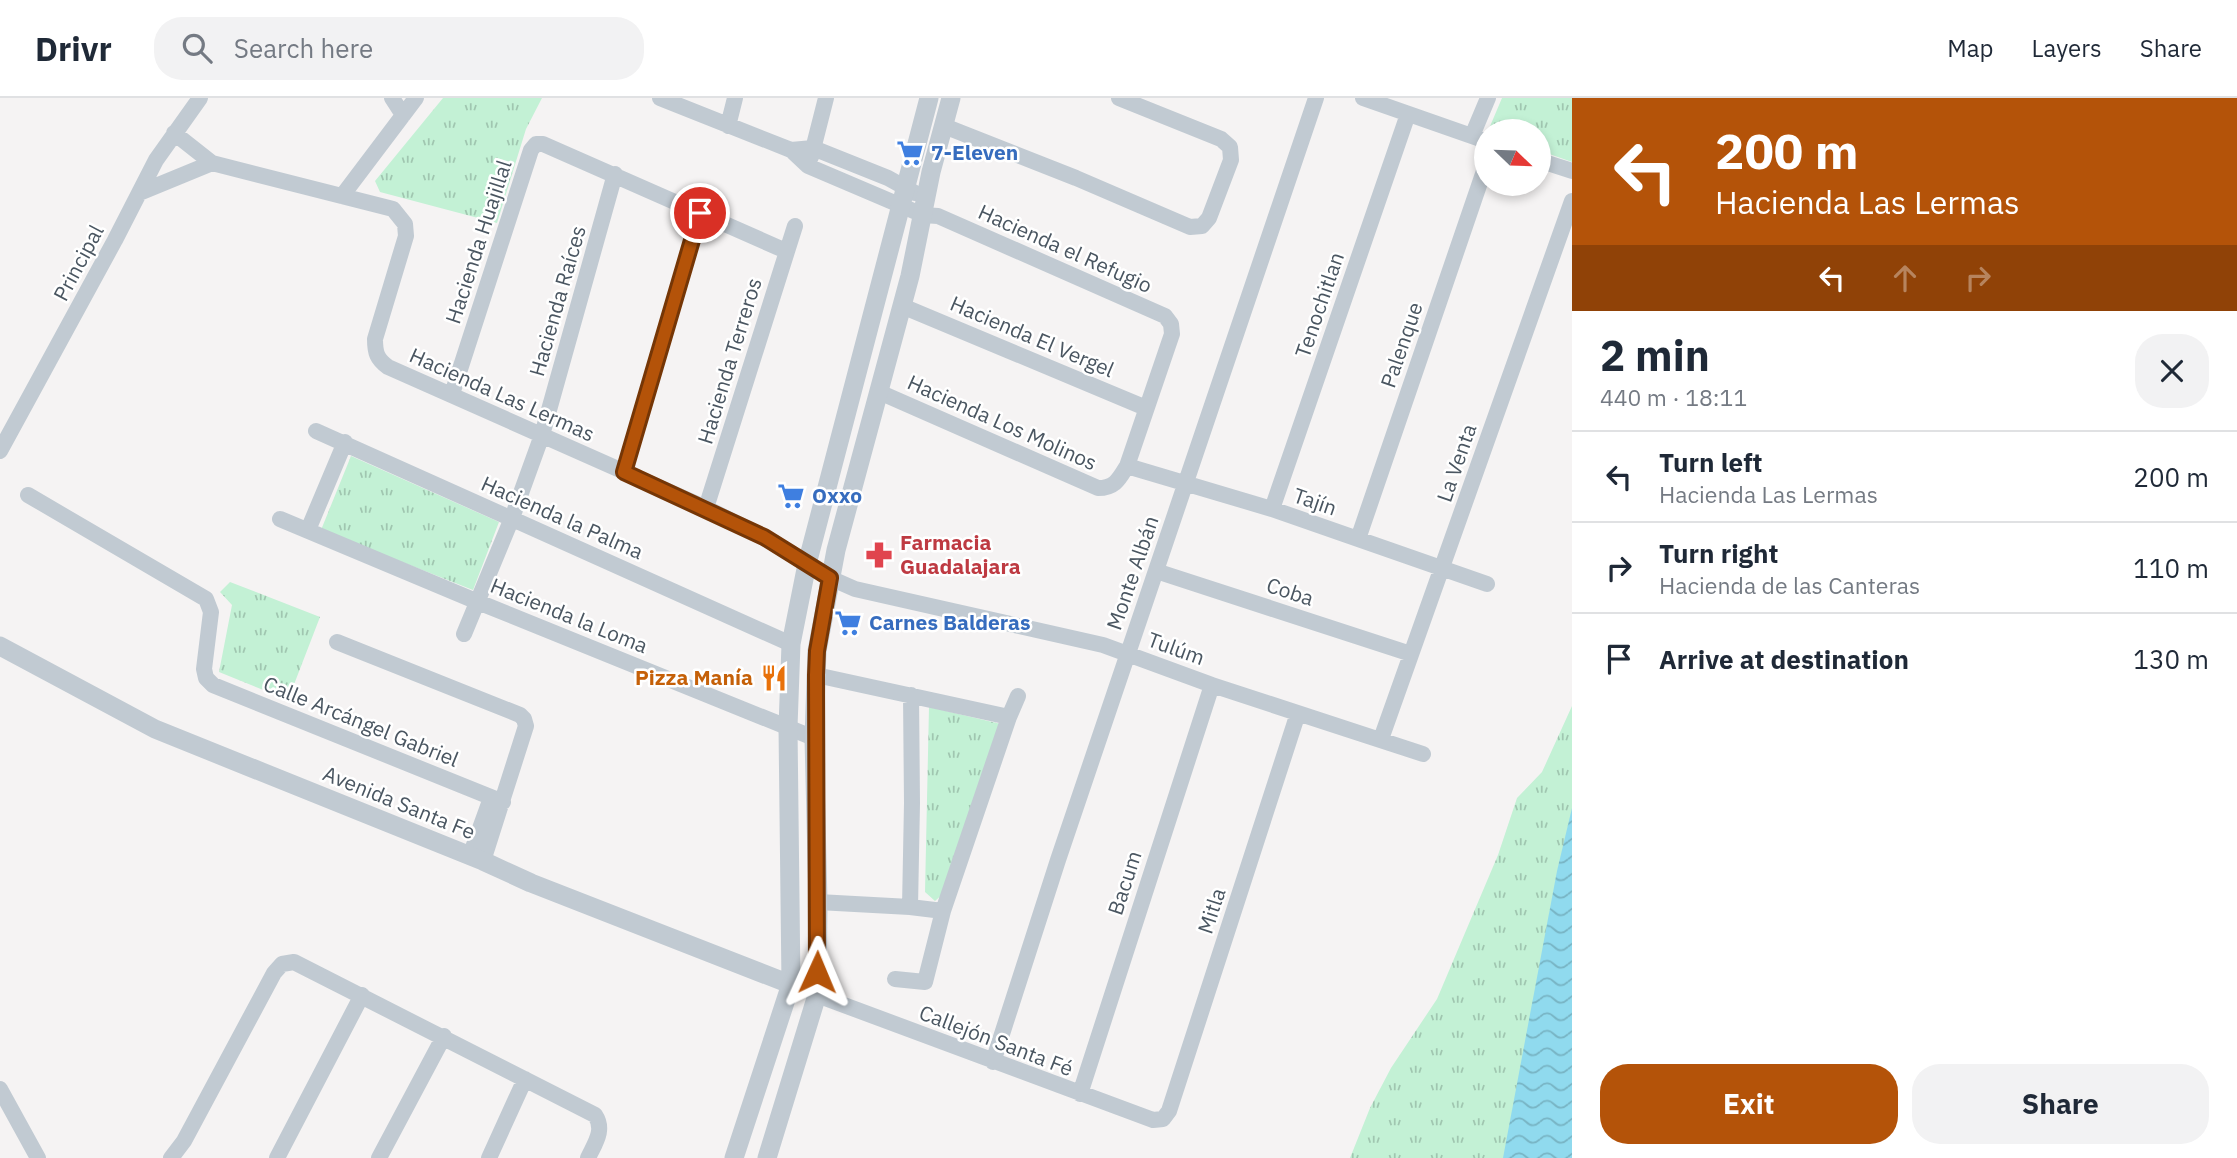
<!DOCTYPE html>
<html lang="en">
<head>
<meta charset="utf-8">
<style>
	body { margin:0; font-family:"IBM Plex Sans",sans-serif; background:#f2f2f3; color:#1f2937; height:100vh; display:flex; flex-direction:column; font-size:26px; white-space:nowrap }
	* { box-sizing:border-box; margin:0 }
	p { font-size:23px; color:#747a83 }
	.icon { flex:none; width:38px; height:38px; fill:none; stroke:currentColor; stroke-width:2; stroke-linecap:round; stroke-linejoin:round }
	.map { position:relative; flex:1; overflow:hidden }
	.drawer { display:flex; flex-direction:column; background:#fff; width:665px }
	.drawer>* { flex:none }
	.banner { background:#b45309; color:#fff; overflow:hidden }
	.needle { width:46px; rotate:113deg }
	.tools { position:absolute; left:1474px; top:21px; display:grid; gap:14px }
	.tools a { display:grid; place-items:center; width:77px; height:77px; border-radius:50%; background:#fff; box-shadow:0 4px 10px #0003; font-size:35px }
	.pin { position:absolute; display:grid; place-items:center; width:60px; height:60px; color:#fff; margin:-30px; border:4px solid #fff; border-radius:50%; box-shadow:0 2px 7px #0007 }
	.me { position:absolute; width:77px; margin:-38px; rotate:1deg; stroke-linejoin:round; filter:drop-shadow(0 0 5px #0008) }
	.turn { display:flex; align-items:center; gap:24px; height:147px; padding:0 28px; font-size:32px }
	.turn .icon { width:91px; height:91px; stroke-width:2.5 }
	.turn b { display:block; font-size:49px; line-height:60px }
	.lanes { display:flex; align-items:center; height:66px; padding:0 28px; background:#0003; justify-content:center; gap:35px; direction:ltr }
	.lanes .off { opacity:.35 }
	.round { display:grid; place-items:center; flex:none; width:74px; height:74px; border-radius:28px; background:#f2f2f3 }
	.head { display:flex; align-items:center; justify-content:space-between; height:119px; padding:0 28px }
	h1 { font-size:42px; font-weight:700; line-height:52px }
	.button { display:flex; gap:14px; margin-top:auto; padding:14px 28px }
	.button a { flex:1; height:80px; border-radius:28px; background:#b45309; color:#fff; font-size:28px; font-weight:700; line-height:80px; text-align:center }
	.button a+a { background:#f2f2f3; color:#1f2937 }
	ul { padding:0; list-style:none }
	li { display:flex; align-items:center; gap:21px; height:91px; padding:0 28px; border-top:2px solid #e0e1e3 }
	li div { flex:1 }
	li b { display:block; font-size:26px }
	li em { font-style:normal }
	header { display:flex; align-items:center; gap:42px; box-sizing:border-box; height:98px; padding:0 35px; background:#fff; border-bottom:2px solid #e0e1e3 }
	header strong { font-size:33px }
	nav { display:flex; gap:38px; margin-inline-start:auto; font-size:24px }
	.search { width:490px; height:63px; background:#f2f2f3; display:flex; align-items:center; gap:18px; box-sizing:border-box; padding:0 24px; border-radius:28px; color:#747a83; font-size:26px }
	main { display:flex; flex:1; min-height:0 }
	.map>svg:first-child { display:block }
	.park { fill:url(#park-tufts) }
	.water { fill:url(#water-waves) }
	.lines { fill:none; stroke-linecap:round; stroke-linejoin:round }
	.minor { stroke:#c1cad2; stroke-width:16 }
	.tertiary { stroke:#c1cad2; stroke-width:19 }
	.route-casing { stroke:#753606; stroke-width:18 }
	.route { stroke:#b45309; stroke-width:12 }
	.labels { text-anchor:middle; stroke-width:5; stroke-linejoin:round; paint-order:stroke }
	.shop-label { font-size:21px; font-weight:bold; fill:#366cbe; stroke:#fff; text-anchor:start }
	.street-label { font-size:21px; fill:#4a5661; stroke:#fff }
	.health-label { font-size:21px; font-weight:bold; fill:#be3a42; stroke:#fff; text-anchor:start }
	.food-label { font-size:21px; font-weight:bold; fill:#c56008; stroke:#fff; text-anchor:end }
</style>
</head>
<body>
<header>
<strong>Drivr</strong>
<div class="search"><svg class="icon" aria-label="search" viewBox="0 0 24 24"><circle cx="10" cy="10" r="6"/><path d="M15 15l6 6"/></svg>Search here</div>
<nav><a>Map</a><a>Layers</a><a>Share</a></nav>
</header>
<main>
<div class="map">
<svg width="1572" height="1060" viewBox="0 0 1572 1060">
	<defs>
		<pattern id="park-tufts" width="24" height="20" patternUnits="userSpaceOnUse" patternTransform="scale(1.75)"><rect width="24" height="20" fill="#c3f1d5"/><path d="M3 7l-1-3M5 7V3M7 7l1-3M15 17l-1-3M17 17v-4M19 17l1-3" fill="none" stroke="#a0c6b0"/></pattern>
		<pattern id="water-waves" width="16" height="10" patternUnits="userSpaceOnUse" patternTransform="scale(1.75)"><rect width="16" height="10" fill="#90daee"/><path d="M0 5q4-4 8 0t8 0" fill="none" stroke="#78b4c4"/></pattern>
	</defs>
	<rect width="100%" height="100%" fill="#f5f3f3"/>
	<!-- park -->
	<path class="park" d="M443,0h99l-16,31 -29,94 -117,-31 -5,-11z
		M1502,0h70v64l-34,-12v-19h-50z
		M351,358l148,66 -26,68 -152,-60z
		M230,484l90,35 -32,83 -69,-28 13,-67 -12,-13z
		M1572,608v452h-222l20,-50 21,-40 46,-69 61,-144 19,-57 25,-26z
		M929,609l72,17 -56,168 -10,9 -10,-9z"/>
	<!-- water -->
	<path class="water" d="M1572,710v350h-69l54,-287z"/>
	<g class="lines">
		<!-- minor -->
		<path class="minor" d="M392,0l11,17
			M660,0l131,52 17,16 115,49 15,1 227,100 6,8 1,10 -45,132c-8,13 -12,22 -29,22l-219,-96
			M1363,0l123,43
			M728,28l7,-28
			M944,28l132,52 114,49 12,-1 7,-8 22,-58 -1,-13 -9,-8 -102,-41
			M174,35l38,30 181,46 12,15 1,12 -31,103c0,14 2,20 13,28l318,141 58,29 66,41 25,11 248,56 109,40 211,69
			M1472,38l16,-38
			M791,52l22,-2 75,30 27,15
			M811,59l15,-59
			M1538,62l34,11
			M139,95l73,-30
			M342,98l74,-98
			M902,208l244,102
			M452,296l79,-244 5,-6h7l243,107
			M316,333l475,213
			M0,353l115,-211 41,-80 44,-62
			M1127,368l145,43 215,75
			M624,374l76,-259
			M28,397l178,104 5,13 -7,57 2,9 7,7 290,117
			M706,410l89,-282
			M1272,411l136,-395
			M280,421l198,83 336,136
			M308,432l37,-88
			M1358,441l128,-374
			M1156,473l255,83
			M464,536l48,-116 30,-83 73,-261
			M337,544l183,73 4,4 2,7 -43,135
			M816,577l193,42
			M1381,641l191,-538
			M470,758l21,-58
			M818,804l92,5 33,4
			M910,809l2,-104 -1,-108
			M895,881l30,3 18,-71 66,-194 9,-21
			M817,897l336,125 10,-1 6,-8 129,-398
			M993,964l65,-202 258,-762
			M0,991l38,69
			M1080,996l132,-409
			M171,1060l13,-17 90,-168 8,-9 12,-2 301,153c10,15 0,28 -7,43
			M277,1060l85,-163
			M379,1060l65,-122
			M489,1060l36,-79"/>
		<!-- tertiary -->
		<path class="tertiary" d="M0,548l155,83 328,132 48,22 269,105
			M734,1060l57,-174 -3,-257 3,-83 16,-80 122,-466
			M767,1060l50,-163 1,-93 -4,-164 3,-87 19,-101 74,-274 21,-104 20,-74"/>
	</g>
	<g class="lines">
		<!-- route casing -->
		<g class="route-casing">
			<path id="route" d="M700,115l-76,259 140,65 66,41 -13,73 -1,24 1,297"/>
		</g>
		<!-- route -->
		<use href="#route" class="route"/>
	</g>
	<!-- icons -->
	<defs>
		<g id="supermarket-bare" transform="scale(2.1)"><path d="M-6-5.5h2.5l.6 2H6L4.5 2H-2.5L-4.4-4H-6ZM-1.5 3.2a1.3 1.3 0 1 0 .1 0ZM3 3.2a1.3 1.3 0 1 0 .1 0Z" fill="#3f7fe0" stroke="#fff" stroke-width="2.5" paint-order="stroke"/></g>
		<g id="pharmacy-bare" transform="scale(2.1)"><path d="M-2-6h4v4h4v4h-4v4h-4v-4h-4v-4h4Z" fill="#e0444e" stroke="#fff" stroke-width="2.5" paint-order="stroke"/></g>
		<g id="restaurant-bare" transform="scale(2.1)"><path d="M-5-6h1v4h1v-4h1v4h1v-4h1v5L-1.5 .5V6h-2V.5L-5-1ZM5-6V6H3V1.5H1.5Q1.5-4 5-6Z" fill="#e8710a" stroke="#fff" stroke-width="2.5" paint-order="stroke"/></g>
	</defs>
	<g fill-rule="evenodd">
		<use href="#supermarket-bare" x="910" y="55"/>
		<use href="#supermarket-bare" x="791" y="398"/>
		<use href="#pharmacy-bare" x="879" y="457"/>
		<use href="#supermarket-bare" x="848" y="525"/>
		<use href="#restaurant-bare" x="774" y="580"/>
	</g>
	<g class="labels">
		<!-- shop labels -->
		<g class="shop-label">
			<text x="931" y="62">7-Eleven</text>
			<text x="812" y="405">Oxxo</text>
			<text x="869" y="532">Carnes Balderas</text>
		</g>
		<!-- street labels -->
		<g class="street-label">
			<text transform="translate(479 144) rotate(-72)" y="7">Hacienda Huajillal</text>
			<text transform="translate(1065 151) rotate(24)" y="7">Hacienda el Refugio</text>
			<text transform="translate(79 165) rotate(-62)" y="7">Principal</text>
			<text transform="translate(558 203) rotate(-74)" y="7">Hacienda Raíces</text>
			<text transform="translate(1320 207) rotate(-71)" y="7">Tenochitlan</text>
			<text transform="translate(1032 239) rotate(23)" y="7">Hacienda El Vergel</text>
			<text transform="translate(1402 247) rotate(-71)" y="7">Palenque</text>
			<text transform="translate(730 263) rotate(-73)" y="7">Hacienda Terreros</text>
			<text transform="translate(502 297) rotate(24)" y="7">Hacienda Las Lermas</text>
			<text transform="translate(1002 325) rotate(24)" y="7">Hacienda Los Molinos</text>
			<text transform="translate(1457 365) rotate(-71)" y="7">La Venta</text>
			<text transform="translate(1315 404) rotate(19)" y="7">Tajín</text>
			<text transform="translate(562 420) rotate(24)" y="7">Hacienda la Palma</text>
			<text transform="translate(1133 475) rotate(-71)" y="7">Monte Albán</text>
			<text transform="translate(1290 494) rotate(18)" y="7">Coba</text>
			<text transform="translate(569 518) rotate(22)" y="7">Hacienda la Loma</text>
			<text transform="translate(1176 551) rotate(20)" y="7">Tulúm</text>
			<text transform="translate(361 624) rotate(22)" y="7">Calle Arcángel Gabriel</text>
			<text transform="translate(399 705) rotate(22)" y="7">Avenida Santa Fe</text>
			<text transform="translate(1125 785) rotate(-72)" y="7">Bacum</text>
			<text transform="translate(1212 813) rotate(-72)" y="7">Mitla</text>
			<text transform="translate(996 943) rotate(21)" y="7">Callejón Santa Fé</text>
		</g>
		<!-- health labels -->
		<g class="health-label">
			<text x="900" y="452">Farmacia<tspan x="900" dy="24">Guadalajara</tspan></text>
		</g>
		<!-- food labels -->
		<g class="food-label">
			<text x="753" y="587">Pizza Manía</text>
		</g>
	</g>
</svg>
<div class="tools">
<a><svg class="needle" viewBox="-14 -14 28 28"><path d="M0-13l5 13h-10z" fill="#e53935"/><path d="M0 13l5-13h-10z" fill="#747a83"/></svg></a>
</div>
<div class="pin" style="left:700px;top:115px;background:#d93025"><svg class="icon" aria-label="arrive" viewBox="0 0 24 24"><path d="M6 21V4h12l-3 4 3 4H6"/></svg></div>
<svg class="me" style="left:817px;top:874px" viewBox="-20 -20 40 40"><path d="M0-17L14 15 0 8-14 15z" fill="#b45309" stroke="#fff" stroke-width="4"/></svg>
</div>
<section class="drawer">
<div class="banner">
<div class="turn"><svg class="icon" aria-label="left" viewBox="0 0 24 24"><path d="M17 20v-9H6M10 6l-5 5 5 5"/></svg><div><b>200 m</b>Hacienda Las Lermas</div></div>
<div class="lanes"><svg class="icon" aria-label="left" viewBox="0 0 24 24"><path d="M17 20v-9H6M10 6l-5 5 5 5"/></svg><svg class="icon off" aria-label="ahead" viewBox="0 0 24 24"><path d="M12 20V5M6 11l6-6 6 6"/></svg><svg class="icon off" aria-label="right" viewBox="0 0 24 24"><path d="M7 20v-9h11M14 6l5 5-5 5"/></svg></div>
</div>
<div class="head"><div><h1>2 min</h1><p>440 m · 18:11</p></div><a class="round"><svg class="icon" aria-label="close" viewBox="0 0 24 24"><path d="M6 6l12 12M18 6L6 18"/></svg></a></div>
<ul>
<li><svg class="icon" aria-label="left" viewBox="0 0 24 24"><path d="M17 20v-9H6M10 6l-5 5 5 5"/></svg><div><b>Turn left</b><p>Hacienda Las Lermas</p></div><em>200 m</em></li>
<li><svg class="icon" aria-label="right" viewBox="0 0 24 24"><path d="M7 20v-9h11M14 6l5 5-5 5"/></svg><div><b>Turn right</b><p>Hacienda de las Canteras</p></div><em>110 m</em></li>
<li><svg class="icon" aria-label="arrive" viewBox="0 0 24 24"><path d="M6 21V4h12l-3 4 3 4H6"/></svg><div><b>Arrive at destination</b></div><em>130 m</em></li>
</ul>
<div class="button"><a>Exit</a><a>Share</a></div>
</section>
</main>
</body>
</html>
